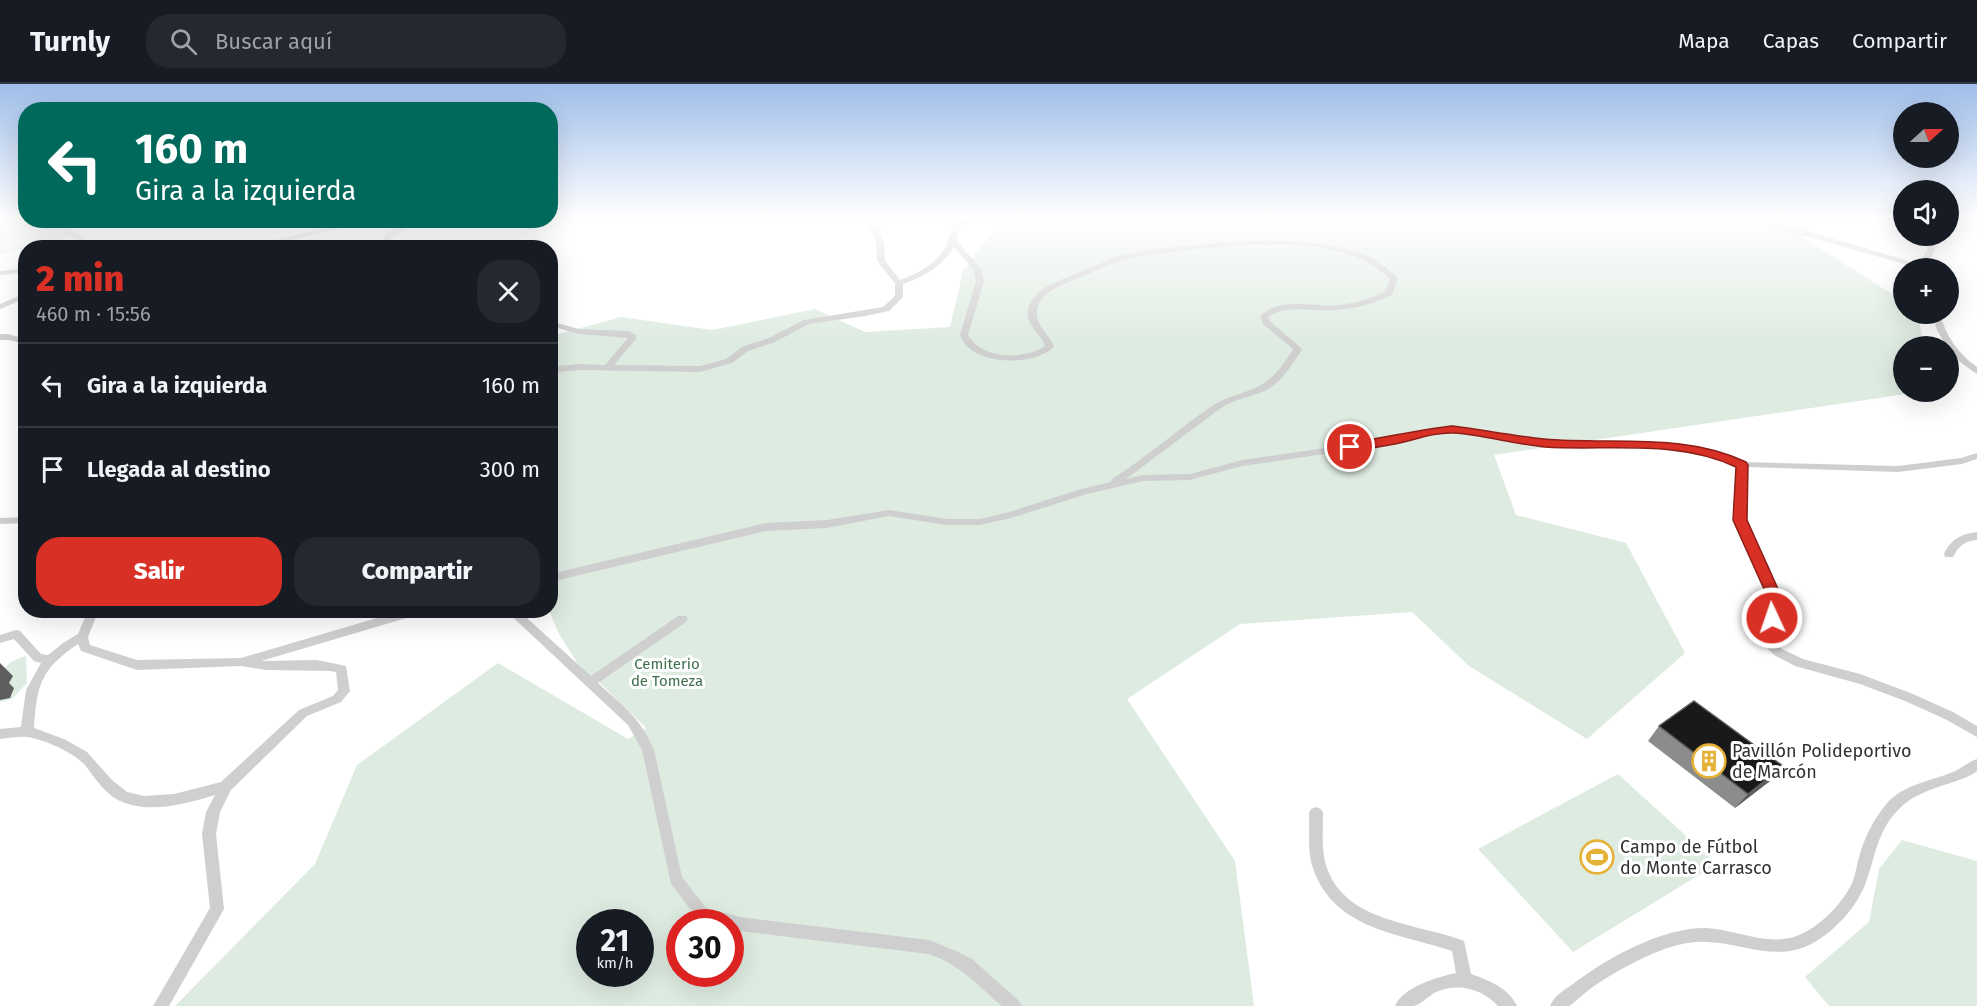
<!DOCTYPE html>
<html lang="es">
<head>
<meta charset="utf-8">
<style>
	body { margin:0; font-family:"Fira Sans",sans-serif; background:#242831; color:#f1f3f6; height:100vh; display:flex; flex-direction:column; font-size:22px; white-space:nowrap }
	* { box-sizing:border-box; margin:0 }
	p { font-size:20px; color:#9ea1a6 }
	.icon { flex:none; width:33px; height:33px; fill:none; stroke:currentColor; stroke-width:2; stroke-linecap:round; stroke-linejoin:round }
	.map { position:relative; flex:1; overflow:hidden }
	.details { position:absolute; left:18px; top:156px; width:540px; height:378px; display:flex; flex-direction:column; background:#171b24; border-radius:24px; box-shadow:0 6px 24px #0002 }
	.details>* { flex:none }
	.guide { position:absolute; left:18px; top:18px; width:540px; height:126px; border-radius:24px; box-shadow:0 6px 24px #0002; background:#00695c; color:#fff; overflow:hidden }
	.needle { width:39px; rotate:69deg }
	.tools { position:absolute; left:1893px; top:18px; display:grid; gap:12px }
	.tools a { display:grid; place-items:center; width:66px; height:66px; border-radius:50%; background:#171b24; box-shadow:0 6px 24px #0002; font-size:30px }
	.speed { position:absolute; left:576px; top:825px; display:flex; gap:12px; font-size:30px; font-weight:700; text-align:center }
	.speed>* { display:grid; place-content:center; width:78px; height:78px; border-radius:50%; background:#171b24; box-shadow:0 6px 24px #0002; line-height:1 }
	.speed small { font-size:15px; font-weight:400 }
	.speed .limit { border:9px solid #d22; background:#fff; color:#111 }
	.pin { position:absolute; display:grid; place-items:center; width:51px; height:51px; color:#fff; margin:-26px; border:3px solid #fff; border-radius:50%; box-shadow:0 2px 6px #0007 }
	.me { position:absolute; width:66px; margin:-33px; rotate:357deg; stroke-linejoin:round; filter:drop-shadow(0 0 4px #0008) }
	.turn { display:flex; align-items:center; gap:21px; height:126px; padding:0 18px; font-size:27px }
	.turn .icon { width:78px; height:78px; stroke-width:2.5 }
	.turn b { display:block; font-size:42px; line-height:51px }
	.round { display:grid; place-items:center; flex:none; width:63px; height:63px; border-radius:24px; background:#242831 }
	.head { display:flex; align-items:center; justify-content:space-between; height:102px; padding:0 18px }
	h1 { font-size:36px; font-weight:800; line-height:45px; color:#d93025 }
	.cta { display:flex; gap:12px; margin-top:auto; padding:12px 18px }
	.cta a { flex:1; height:69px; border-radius:24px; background:#d93025; color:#fff; font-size:24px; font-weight:800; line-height:69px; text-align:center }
	.cta a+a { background:#242831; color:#f1f3f6 }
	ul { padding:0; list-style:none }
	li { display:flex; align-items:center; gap:18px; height:84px; padding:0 18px; border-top:2px solid #363941 }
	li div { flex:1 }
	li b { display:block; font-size:22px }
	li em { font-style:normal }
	header { display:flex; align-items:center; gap:36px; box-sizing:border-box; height:84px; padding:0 30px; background:#171b24; border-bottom:2px solid #363941 }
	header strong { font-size:28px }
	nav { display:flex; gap:33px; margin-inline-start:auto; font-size:21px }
	.search { width:420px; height:54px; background:#242831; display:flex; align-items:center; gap:15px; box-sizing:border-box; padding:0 21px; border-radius:24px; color:#9ea1a6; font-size:22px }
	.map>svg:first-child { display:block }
	.green { fill:#deebe1; fill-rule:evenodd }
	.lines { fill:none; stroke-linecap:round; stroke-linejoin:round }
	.minor { fill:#cfcfcf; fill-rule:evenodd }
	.wall { fill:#8c8c8c }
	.shaded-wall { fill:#5e5e5e }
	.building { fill:#191919; stroke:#5e5e5e; stroke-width:1.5 }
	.route { fill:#d93025; stroke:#8d1f18; stroke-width:1.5 }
	.labels { text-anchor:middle; stroke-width:6; stroke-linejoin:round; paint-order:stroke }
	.park-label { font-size:15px; fill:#3e6f4d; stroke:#fff }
	.near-poi-label { font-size:18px; fill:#323232; stroke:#fff; text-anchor:start }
</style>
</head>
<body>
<header>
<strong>Turnly</strong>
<div class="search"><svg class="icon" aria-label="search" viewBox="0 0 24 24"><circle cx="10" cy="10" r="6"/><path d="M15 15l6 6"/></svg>Buscar aquí</div>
<nav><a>Mapa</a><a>Capas</a><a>Compartir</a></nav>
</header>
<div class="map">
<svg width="1977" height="922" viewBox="0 0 1977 922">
	<rect width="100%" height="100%" fill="#fff"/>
	<!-- green -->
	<path class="green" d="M0,132h25l1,4 38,1 -3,3 13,10 -18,8 -56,12z
		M1005,132h816l-19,21 101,64 1,13h14l6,32h-20v46h15l-425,63 22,60 110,28 59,110 -98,86 -118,-73 -57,-54 -172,12 -113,75 108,162 19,145h-1079l140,-142 42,-99 141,-102 130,76 18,-11 -50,-49 -6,4 -31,-49 -10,-23 1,-1 1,-274 70,-19 91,13 103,-21 50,23 85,-5 13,-56zM590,838h50v52h-50zM680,838h50v52h-50z
		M26,572l1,27 -15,16 -12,3c0,-30 0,-38 26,-46z
		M1618,690l99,90 -144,88 -95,-103z
		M1902,756l75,21v145h-148l-24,-29 64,-55 10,-53z"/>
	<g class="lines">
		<!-- minor -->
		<path class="minor" d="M864,132h8l8,14 4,15 1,16 15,19c33,-12 52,-29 53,-64h8v5l21,-5h12l-1,2 -33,7 -3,16 24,28 3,12 -16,54c14,25 56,25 77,11 -4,-13 -20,-21 -17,-36 5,-21 27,-28 45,-35 15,-6 30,-14 46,-19 22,-6 45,-8 68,-10 56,-6 117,-11 172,7 15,4 27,14 38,24l1,2 -6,16c-19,9 -38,14 -59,15 -22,2 -45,-6 -65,7l2,4 32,28c-9,15 -21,34 -37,42 -15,6 -30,8 -44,17l-95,71 17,-4 47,-1 52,-14 151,-22 36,-10 24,-2 91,14 112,2 59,9 27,11 156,4 63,-8 16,-5v6l-15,5 -64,8 -151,-5 -2,3 2,32 -2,18 25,49 7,21 1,15 -4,30 2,7 6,7 21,10 57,15 53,20 40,18 24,14v11l-32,-18 -40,-18 -45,-17 -65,-18 -21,-11 -7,-7 -5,-13 5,-30 -1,-15 -7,-21 -24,-49 2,-18 -2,-33 2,-3 -24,-9 -57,-9 -112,-2 -91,-14 -24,2 -36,10 -151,22 -52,14 -47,1 -56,13 -76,24 -31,7h-33l-58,-9 -62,12 -61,3 -216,51v-8l216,-51 61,-3 62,-10 58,9h33l26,-6 75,-24 30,-7 1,-3c35,-22 66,-50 100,-73 15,-10 32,-12 47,-20 14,-7 26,-23 34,-37l-30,-25 -3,-8c21,-20 55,-8 81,-11 16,-2 30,-7 44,-13l5,-13c-10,-9 -21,-17 -34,-22 -51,-19 -116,-12 -168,-7 -20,3 -40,4 -59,9 -17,4 -32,11 -47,18 -16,7 -39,12 -44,30 -6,17 11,25 16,40 -19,18 -67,18 -86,0 -4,-3 -6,-8 -8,-12l16,-54 -3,-12 -19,-22c-11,19 -31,30 -51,37v13l-14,14 -24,5 -56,8 -34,18 -27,9 -16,12 -32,9 -121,-2 -29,3v-6l29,-3 26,1 23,-27 -49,-4 -29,-8v-5l29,8 49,2 8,4v4l-22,26 86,1 26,-7 16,-12 27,-9 35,-18 79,-13 12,-11v-13l-18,-22 -1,-16 -4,-15z
			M1757,132h9l21,9 132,39 8,-14 -1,-14h7l2,14 -8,14v4h-9l-137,-39z
			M1960,132l17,2v4l-16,-4z
			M61,136h9l-5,5 1,2 19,10v11h-8l1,-8 -18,-10 -3,-6z
			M361,136h16l-122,28h-16z
			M403,136h7l-4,8 -15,10 -2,10h-8l3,-13 16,-11z
			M26,184v4l-26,3v-4z
			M26,209v5l-26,11v-5z
			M1932,230h8c6,22 18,40 37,53v7l-17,-12 -12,-13v-3h-2l-9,-16z
			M0,250h8l18,5v5l-18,-4h-8z
			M26,433v6l-26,1v-6z
			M1977,448v8c-13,1 -18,6 -24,17h-8l-1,-3c7,-15 17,-20 33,-22z
			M88,526h11l-11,27 2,8 47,15 104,-2 163,-48h21l-5,4 -159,47 56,-1 29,6 4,25 -9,11 -34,14 -76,74 -11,22 -4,22 8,75 -55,97h-16l57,-98 -8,-74 4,-22 9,-17c-30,9 -66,19 -95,6 -15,-7 -25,-23 -35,-36 -11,-12 -41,-26 -58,-28 -8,-1 -18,1 -27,2v-10l21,-2 5,-37 15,-27 -7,-2 -20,-22 -14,4v-8l16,-5 4,1 21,23 7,1 15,-12 15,-9zM78,560l3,7 56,19 104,-4 25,4 64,1 6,1 2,18 -5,6 -34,14 -78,72 -47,12 -30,2 -17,-4 -15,-12 -25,-28 -23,-13 -30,-11c3,-43 6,-58 44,-84z
			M505,526h13l73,66 87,-60h8l2,3 -2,3 -88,61c25,23 43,35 56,67l28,127 24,31 34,9 189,23 27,11 16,8 47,42 3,5h-20c-25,-21 -41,-41 -73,-52l-189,-23 -10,-3v-6h-18l-15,-4 -26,-34 -29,-134 -14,-25z
			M1977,675v12l-4,3c-24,12 -55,15 -74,35 -22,22 -23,46 -33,73 -9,25 -30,48 -53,61 -36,20 -69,0 -107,-1 -15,-1 -30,3 -44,8 -24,9 -47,22 -68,36 -6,4 -21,18 -25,20 -5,0 -14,0 -19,0 4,-10 14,-16 23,-22 34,-26 88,-56 132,-56 31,1 64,20 94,7 22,-9 45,-33 54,-54 3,-9 4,-18 7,-27 5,-18 15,-37 28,-52 17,-18 43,-21 65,-30 9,-4 15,-10 24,-13z
			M1316,723l5,2 2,4c0,18 -2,38 4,55 19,55 91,55 137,73l7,33c17,6 38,14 46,32h-19c-17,-18 -41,-24 -64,-13 -6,4 -13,11 -20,13 -5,0 -13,0 -19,0 8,-19 42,-29 61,-33l-4,-22c-53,-18 -118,-21 -139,-83 -6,-17 -3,-37 -4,-55l2,-4z"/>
	</g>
	<!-- wall -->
	<path class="wall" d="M1659,642l111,55 -35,27 -87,-67z"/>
	<!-- shaded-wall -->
	<path class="shaded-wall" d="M0,579l13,13 -4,7 5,5 -4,10 -10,2z
		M1783,682l-13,15 -35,27 13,-14z"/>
	<!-- building -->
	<path class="building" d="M1694,617l89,65 -35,28 -89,-68z"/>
	<!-- sky -->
	<linearGradient id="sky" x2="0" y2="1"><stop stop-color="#9fbeea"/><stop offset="0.51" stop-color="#fff"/><stop offset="1" stop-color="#fff" stop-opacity="0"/></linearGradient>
	<rect width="1977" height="261" fill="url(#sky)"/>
	<!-- route -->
	<path class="route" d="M1453,342c30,4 61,10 91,13 68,6 139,-7 202,23l2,3 -1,55 31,69 2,29 -3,3h-10l-2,-3 -1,-29 -31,-69 3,-53c-59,-28 -129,-16 -191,-20 -31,-3 -61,-12 -91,-14 -20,-1 -39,7 -59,11 -15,3 -30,5 -45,7l-6,-4c4,-5 96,-20 109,-21z"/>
	<!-- icons -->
	<defs>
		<g id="building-ring" transform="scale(1.725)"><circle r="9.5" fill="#fff" stroke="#e6b137" stroke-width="1.5"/><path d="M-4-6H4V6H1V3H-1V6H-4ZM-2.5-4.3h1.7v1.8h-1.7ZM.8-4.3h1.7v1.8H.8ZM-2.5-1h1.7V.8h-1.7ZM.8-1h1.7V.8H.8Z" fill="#e6b137"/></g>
		<g id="stadium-ring" transform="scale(1.725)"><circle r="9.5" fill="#fff" stroke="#e6b137" stroke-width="1.5"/><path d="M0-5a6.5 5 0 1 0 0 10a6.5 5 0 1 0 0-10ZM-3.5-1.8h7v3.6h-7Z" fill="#e6b137"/></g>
	</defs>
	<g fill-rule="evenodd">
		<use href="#building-ring" x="1709" y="677"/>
		<use href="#stadium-ring" x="1597" y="773"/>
	</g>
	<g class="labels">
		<!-- park labels -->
		<g class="park-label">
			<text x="667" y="585">Cemiterio<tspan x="667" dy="17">de Tomeza</tspan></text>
		</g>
		<!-- near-poi labels -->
		<g class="near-poi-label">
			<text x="1732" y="673">Pavillón Polideportivo<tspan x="1732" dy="21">de Marcón</tspan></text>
			<text x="1620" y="769">Campo de Fútbol<tspan x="1620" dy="21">do Monte Carrasco</tspan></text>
		</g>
	</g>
</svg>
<div class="tools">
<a><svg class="needle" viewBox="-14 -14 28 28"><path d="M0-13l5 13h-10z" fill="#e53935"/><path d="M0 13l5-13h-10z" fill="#9ea1a6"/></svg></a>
<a><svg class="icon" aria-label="sound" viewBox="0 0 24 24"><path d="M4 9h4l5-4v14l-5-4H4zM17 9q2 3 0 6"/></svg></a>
<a>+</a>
<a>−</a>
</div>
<div class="speed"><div>21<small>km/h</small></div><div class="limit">30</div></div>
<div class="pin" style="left:1350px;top:363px;background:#d93025"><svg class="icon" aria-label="arrive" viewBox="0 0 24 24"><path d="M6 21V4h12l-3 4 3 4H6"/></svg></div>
<svg class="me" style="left:1772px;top:534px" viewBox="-20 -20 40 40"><circle r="17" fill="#d93025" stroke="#fff" stroke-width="3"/><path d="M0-11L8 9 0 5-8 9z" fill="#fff"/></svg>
<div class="guide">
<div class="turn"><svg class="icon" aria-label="left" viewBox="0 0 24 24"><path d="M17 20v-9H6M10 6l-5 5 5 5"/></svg><div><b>160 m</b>Gira a la izquierda</div></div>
</div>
<section class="details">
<div class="head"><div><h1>2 min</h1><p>460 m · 15:56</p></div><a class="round"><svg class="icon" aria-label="close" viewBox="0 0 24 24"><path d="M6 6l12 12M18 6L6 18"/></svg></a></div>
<ul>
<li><svg class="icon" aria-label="left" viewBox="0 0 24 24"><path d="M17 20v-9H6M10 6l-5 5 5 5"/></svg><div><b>Gira a la izquierda</b></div><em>160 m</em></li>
<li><svg class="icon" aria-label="arrive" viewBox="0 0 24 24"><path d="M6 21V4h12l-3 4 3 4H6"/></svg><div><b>Llegada al destino</b></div><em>300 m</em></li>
</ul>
<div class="cta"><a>Salir</a><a>Compartir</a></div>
</section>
</div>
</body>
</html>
